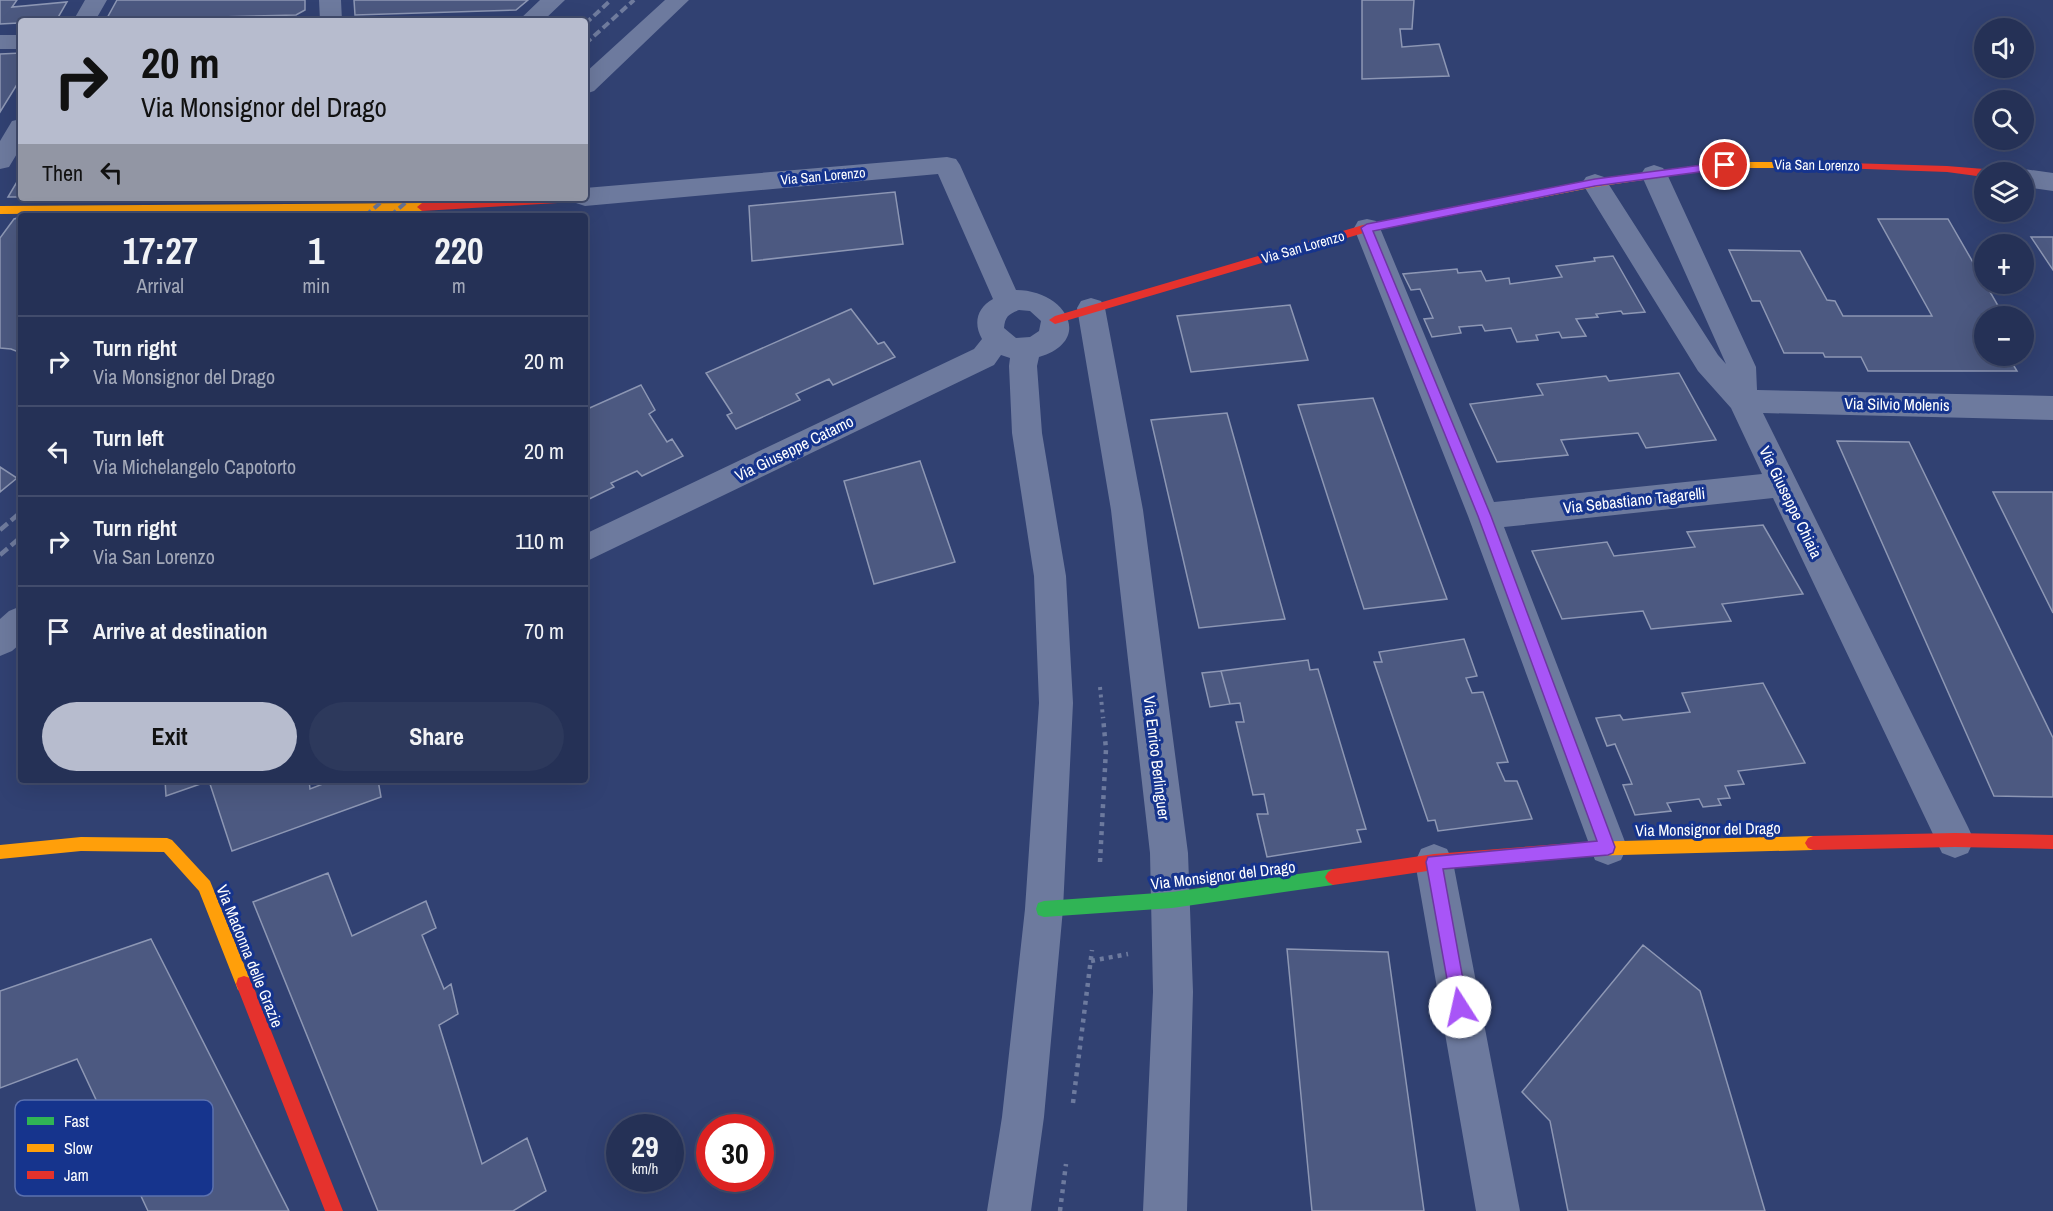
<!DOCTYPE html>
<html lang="en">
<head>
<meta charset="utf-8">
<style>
	body { margin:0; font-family:"Archivo Narrow",sans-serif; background:#2d395c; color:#f1f3f6; height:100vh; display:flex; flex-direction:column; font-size:22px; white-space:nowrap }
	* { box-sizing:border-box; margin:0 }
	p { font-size:20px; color:#a3a9b9 }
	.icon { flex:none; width:33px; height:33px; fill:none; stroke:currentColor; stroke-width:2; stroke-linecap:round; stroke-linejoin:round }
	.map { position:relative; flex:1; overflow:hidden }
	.sheet { position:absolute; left:18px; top:213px; width:570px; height:570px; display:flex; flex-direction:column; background:#253156; border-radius:6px; box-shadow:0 6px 24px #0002,0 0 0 2px #424c6c }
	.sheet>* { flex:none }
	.guide { position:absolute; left:18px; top:18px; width:570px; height:183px; border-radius:6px; box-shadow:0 6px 24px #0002,0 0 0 2px #424c6c; background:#b7bcce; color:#111; overflow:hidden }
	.controls { position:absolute; left:1974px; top:18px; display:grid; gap:12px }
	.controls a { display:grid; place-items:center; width:60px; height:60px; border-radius:50%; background:#253156; box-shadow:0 6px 24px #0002,0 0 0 2px #424c6c; font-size:30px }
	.speed { position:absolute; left:606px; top:1114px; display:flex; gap:12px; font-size:30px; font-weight:700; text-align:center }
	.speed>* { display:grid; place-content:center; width:78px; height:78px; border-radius:50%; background:#253156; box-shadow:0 6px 24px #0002,0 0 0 2px #424c6c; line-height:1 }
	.speed small { font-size:15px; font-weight:400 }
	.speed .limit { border:9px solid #d22; background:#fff; color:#111 }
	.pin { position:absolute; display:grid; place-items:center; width:51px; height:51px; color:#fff; margin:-26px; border:3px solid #fff; border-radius:50%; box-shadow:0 2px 6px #0007 }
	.me { position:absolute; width:66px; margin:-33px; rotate:350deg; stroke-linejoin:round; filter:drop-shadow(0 0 4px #0008) }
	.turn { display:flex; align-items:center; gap:21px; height:126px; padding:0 24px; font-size:27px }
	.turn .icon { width:78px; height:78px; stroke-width:2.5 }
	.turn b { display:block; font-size:42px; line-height:51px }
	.then { display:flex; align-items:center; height:57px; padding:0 24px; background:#0003; gap:12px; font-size:22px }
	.eta { display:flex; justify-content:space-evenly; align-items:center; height:102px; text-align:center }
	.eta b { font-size:36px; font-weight:700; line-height:42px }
	.primary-button { display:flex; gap:12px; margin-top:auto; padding:12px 24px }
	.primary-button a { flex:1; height:69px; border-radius:36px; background:#b7bcce; color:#111; font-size:24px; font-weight:700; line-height:69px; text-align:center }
	.primary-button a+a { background:#2d395c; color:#f1f3f6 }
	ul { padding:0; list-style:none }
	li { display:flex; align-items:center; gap:18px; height:90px; padding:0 24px; border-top:2px solid #424c6c }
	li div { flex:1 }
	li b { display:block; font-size:22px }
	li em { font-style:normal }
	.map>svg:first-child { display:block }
	.building { fill:#4c5981; stroke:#8d97b4; stroke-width:1.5 }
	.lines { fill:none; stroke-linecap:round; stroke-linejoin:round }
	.path-far1 { stroke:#6d7a9e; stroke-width:4; stroke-dasharray:3 4.5; stroke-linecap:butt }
	.path { stroke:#6d7a9e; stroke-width:4.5; stroke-dasharray:4 5; stroke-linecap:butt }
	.street { fill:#6d7a9e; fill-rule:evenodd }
	.fast { fill:#30b455; fill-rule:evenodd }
	.slow { fill:#ff9f0a; fill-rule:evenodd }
	.jam { fill:#e5322d; fill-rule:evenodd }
	.rail-far1 { stroke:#6f7b9d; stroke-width:4; stroke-dasharray:8 4; stroke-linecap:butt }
	.rail { stroke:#6f7b9d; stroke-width:4.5; stroke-dasharray:10 4.5; stroke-linecap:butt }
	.route { fill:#a855f7; stroke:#6d37a1; stroke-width:1.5 }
	.labels { text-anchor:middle; stroke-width:6; stroke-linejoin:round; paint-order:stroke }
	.far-street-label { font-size:14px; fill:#fff; stroke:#16348d }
	.street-label { font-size:16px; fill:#fff; stroke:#16348d }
	.key { fill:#16348d; stroke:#5c71af; stroke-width:1.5 }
	.key-label { font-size:16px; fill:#fff }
</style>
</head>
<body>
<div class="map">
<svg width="2053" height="1211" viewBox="0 0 2053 1211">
	<rect width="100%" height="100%" fill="#314172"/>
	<!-- building -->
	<path class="building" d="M0,0h17l-5,7 55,-5 -11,19 -56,3z
		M117,0h188v10l-9,5 -190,5z
		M354,0h174l-12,10 -161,5z
		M1362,0h52l-2,29h-12l2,18 37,-3 10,32 -87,3z
		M1987,26h35l6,8 -4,1v-7h-35z
		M21,53v25l-21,34v-58z
		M21,175v22h-13z
		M895,192l8,52 -151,17 -3,-55z
		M21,217v136l-10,-4 -11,-1v-110l14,-19z
		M1878,219h70l56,97h-20v40h24l9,15h-149l-7,-14h-36l-2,-4h-39l-24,-52h-8l-23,-51 71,1 27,49 8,1 8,15h89z
		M2031,237h22v33z
		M1613,256l32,56 -22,2 -2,-3 -25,3 2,3 -22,2 10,17 -24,2 -3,-6 -23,3 2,5 -21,2 -6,-14 -26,3 -3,-6 -23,2 2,6 -29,4 -8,-18 9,-1 -13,-29 -9,1 -8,-16 54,-5 1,4 23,-2 5,10 23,-3 1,6 52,-7 -6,-11 39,-5 -1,-3z
		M1290,305l18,55 -117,12 -14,-56z
		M851,309l27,35 6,-2 11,15 -62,28 -4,-6 -33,15 4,6 -64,29 -9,-14 5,-2 -26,-40z
		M1679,373l37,67 -70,8 -8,-15 -77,7 7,15 -71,7 -27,-58 73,-9 -6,-11 69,-8 3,5z
		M641,385l14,25 -6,4 18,28 5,-3 11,17 -41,20 -5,-5 -26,12 3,4 -29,14v-91z
		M1373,398l74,201 -83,10 -66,-204z
		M1227,413l58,206 -86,9 -48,-208z
		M1837,441l72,1 144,296v59l-59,-1z
		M920,461l35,101 -81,22 -30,-103z
		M0,467l17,11 -17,14z
		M1993,492h60v121z
		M1763,525l40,69 -81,10 9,17 -80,8 -8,-18 -81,8 -30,-68 75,-9 7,14 81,-9 -8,-15z
		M1464,639l13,37 -11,2 6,15 11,-1 25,70 -11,1 8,18h12l15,38 -94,12 -3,-11 -7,1 -54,-159h8l-3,-10z
		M1308,660l2,10 8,-1 48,160 -9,1 4,12 -94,15 -10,-43h11l-4,-20 -11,1 -17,-73h8l-4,-19 -10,1 -9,-33z
		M1221,671l9,33 -20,3 -8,-34z
		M1763,683l42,80 -67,8 6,13 -19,2 5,12 -12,1 3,6 -18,2 -4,-8 -32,4 4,8 -36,4 -12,-30 9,-1 -17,-40 -8,2 -11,-28 24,-3 3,5 67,-8 -8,-19z
		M165,780h144l1,9 23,-9h45l3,17 -149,54 -23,-70 -43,15z
		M328,873l24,63 74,-35 10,27 -14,7 22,54 7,-5 7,30 -19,11 43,139 45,-26 19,53 -33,20h-135l-125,-309z
		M151,939l138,272h-141l-71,-152 -77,29v-97z
		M1643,945l57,46 65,220h-197l-18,-90 -28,-29z
		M1287,949l101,3 36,259h-112z"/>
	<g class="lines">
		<!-- path-far1 -->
		<path class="path-far1" d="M1100,687l3,31"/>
		<!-- path -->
		<path class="path" d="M1100,862l6,-113 -3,-32
			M1091,961l37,-7
			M1073,1103l19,-153
			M1060,1211l6,-47"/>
		<!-- street -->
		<path class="street" d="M85,0h22l-12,21h-22z
			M319,0h22l1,21h-22z
			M540,0h25l-22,21h-25z
			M665,0h24l-95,91 -9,3v-21z
			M0,35h21v14h-21z
			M21,119v28l-12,20 -9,2v-28l12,-20z
			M947,157l9,2 4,6 56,125c49,0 79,50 23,67l-2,9 5,67 24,143 7,127 -10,206 -19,208 -13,94h-44l15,-94 23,-208 14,-206 -5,-127 -22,-143 -3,-67 1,-8 -9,-3 -7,10 -409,197v-28l389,-185 8,-10c-9,-16 -5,-31 11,-40l-55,-125 -353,32 -9,-3 -3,-5h12v-10zM1019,310l11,1 11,10 -2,10 -9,6 -14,1 -12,-10c1,-12 5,-14 15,-18z
			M1654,165l9,3 4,6 89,193 1,23 296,6v24l-290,-7 205,414 6,13 -6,13 -13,5 -13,-5 -169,-355 -269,29 123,320 -6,13 -13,5 -13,-5 -127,-344 -114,-288 4,-7 9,-2 9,2 4,7 114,274 268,-28 -31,-66 -33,-37 -116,-188 4,-6 9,-3 9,3 114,178 8,9 -85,-190 4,-6z
			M2024,169l29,4v18l-29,-4v-15h-9z
			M1091,298l10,3 4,7 38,202 45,343 5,139 -6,219h-44l10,-219 -3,-139 -39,-343 -34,-202 4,-7z
			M21,606v37l-9,8 -12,5v-37l9,-8z
			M1434,844l13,5 6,13 67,349h-44l-61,-349 6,-13z"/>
		<!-- fast -->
		<path class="fast" d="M1333,869l5,3 3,5 -3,5 -5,3 -161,23 -128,9 -6,-2 -2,-6 2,-6 6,-2 128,-9z"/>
		<!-- slow -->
		<path class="slow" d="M1725,162h90l5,3 -5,3h-90l-130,19 -183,36 -5,-4 5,-4 183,-36z
			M422,203l5,4 -5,4 -422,3v-8z
			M1813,836l5,2 3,5 -3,5 -5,2 -228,6 -5,-2 -3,-5 3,-5 5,-2z
			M81,837l86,1 5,2 38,41 42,103 -2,6 -6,2 -6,-2 -39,-99 -35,-39 -83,-1 -81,8v-14z"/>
		<!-- jam -->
		<path class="jam" d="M1815,162l132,4 37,3 5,3h-5v5l-37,-5 -136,-5v-4z
			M512,198h67l-5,4 -152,9 -5,-4 5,-4z
			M1412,215l4,1v6l-49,10 -312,92 -6,-4 6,-4 308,-91z
			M1955,833l98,2v14l-98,-2 -142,3 -5,-2 -3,-5 3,-5 5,-2z
			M1585,842l5,2 3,5 -3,5 -5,2 -151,14 -101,15 -5,-3 -3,-5 3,-5 5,-3 101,-15z
			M244,976l6,2 93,233h-18l-89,-227 2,-6z"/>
		<!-- rail-far1 -->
		<path class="rail-far1" d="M585,24l26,-24
			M585,44l49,-44
			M365,216l21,-18
			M390,216l21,-18"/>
		<!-- rail -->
		<path class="rail" d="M0,530l21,-18
			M0,555l21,-18"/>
	</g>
	<!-- route -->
	<path class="route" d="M1725,162l4,1v5l-134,18 -222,45 118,285 124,331 -2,6 -5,2 -165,14 25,138 -2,6 -6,2 -6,-2 -2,-6 -26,-145 2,-5 169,-16 -119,-325 -117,-288 6,-4 228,-45z"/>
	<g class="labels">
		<!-- far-street labels -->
		<g class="far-street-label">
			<text transform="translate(1817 165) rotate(1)" y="5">Via San Lorenzo</text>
			<text transform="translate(823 176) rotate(-5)" y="5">Via San Lorenzo</text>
			<text transform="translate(1303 247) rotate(-16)" y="5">Via San Lorenzo</text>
		</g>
		<!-- street labels -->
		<g class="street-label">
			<text transform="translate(1897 404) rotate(1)" y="6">Via Silvio Molenis</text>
			<text transform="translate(794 448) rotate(-26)" y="6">Via Giuseppe Catamo</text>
			<text transform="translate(1634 500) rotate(-6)" y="6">Via Sebastiano Tagarelli</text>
			<text transform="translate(1791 502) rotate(64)" y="6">Via Giuseppe Chiaia</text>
			<text transform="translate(1157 758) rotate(83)" y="6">Via Enrico Berlinguer</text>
			<text transform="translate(1708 829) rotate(-1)" y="6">Via Monsignor del Drago</text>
			<text transform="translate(1223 875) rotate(-7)" y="6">Via Monsignor del Drago</text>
			<text transform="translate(250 956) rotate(68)" y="6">Via Madonna delle Grazie</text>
		</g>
	</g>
	<!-- legend -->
	<rect x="15" y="1100" width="198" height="96" rx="9" class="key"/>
	<rect x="27" y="1117" width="27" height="8" fill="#30b455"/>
	<rect x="27" y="1144" width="27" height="8" fill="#ff9f0a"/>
	<rect x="27" y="1171" width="27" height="8" fill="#e5322d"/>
	<g class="key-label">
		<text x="64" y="1127">Fast</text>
		<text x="64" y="1154">Slow</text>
		<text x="64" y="1181">Jam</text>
	</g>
</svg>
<div class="controls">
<a><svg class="icon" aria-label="sound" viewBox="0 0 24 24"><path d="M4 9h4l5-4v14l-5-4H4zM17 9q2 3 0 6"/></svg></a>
<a><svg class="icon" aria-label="search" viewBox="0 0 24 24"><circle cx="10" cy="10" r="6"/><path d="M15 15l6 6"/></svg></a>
<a><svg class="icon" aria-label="layers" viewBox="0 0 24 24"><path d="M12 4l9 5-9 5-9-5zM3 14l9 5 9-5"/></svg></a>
<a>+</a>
<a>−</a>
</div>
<div class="speed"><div>29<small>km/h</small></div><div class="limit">30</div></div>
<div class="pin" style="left:1725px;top:165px;background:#d93025"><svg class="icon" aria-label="arrive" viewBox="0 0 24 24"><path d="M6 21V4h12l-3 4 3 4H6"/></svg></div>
<svg class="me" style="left:1460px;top:1007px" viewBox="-20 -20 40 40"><circle r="19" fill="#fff"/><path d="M0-13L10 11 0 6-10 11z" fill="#a855f7"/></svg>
<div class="guide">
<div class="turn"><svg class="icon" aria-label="right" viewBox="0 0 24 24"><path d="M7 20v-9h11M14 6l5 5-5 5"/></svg><div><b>20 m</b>Via Monsignor del Drago</div></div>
<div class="then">Then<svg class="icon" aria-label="left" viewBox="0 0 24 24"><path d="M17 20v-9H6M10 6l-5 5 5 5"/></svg></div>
</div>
<section class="sheet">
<div class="eta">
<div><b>17:27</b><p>Arrival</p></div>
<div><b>1</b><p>min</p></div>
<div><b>220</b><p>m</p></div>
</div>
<ul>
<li><svg class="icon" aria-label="right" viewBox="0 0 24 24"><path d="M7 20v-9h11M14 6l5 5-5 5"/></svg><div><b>Turn right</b><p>Via Monsignor del Drago</p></div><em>20 m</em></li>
<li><svg class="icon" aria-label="left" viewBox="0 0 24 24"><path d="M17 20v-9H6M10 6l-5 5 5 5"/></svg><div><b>Turn left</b><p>Via Michelangelo Capotorto</p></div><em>20 m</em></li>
<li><svg class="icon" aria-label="right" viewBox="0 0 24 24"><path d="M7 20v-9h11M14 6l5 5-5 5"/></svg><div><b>Turn right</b><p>Via San Lorenzo</p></div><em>110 m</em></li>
<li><svg class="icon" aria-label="arrive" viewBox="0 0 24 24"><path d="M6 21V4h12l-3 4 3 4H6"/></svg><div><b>Arrive at destination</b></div><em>70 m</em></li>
</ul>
<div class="primary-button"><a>Exit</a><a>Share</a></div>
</section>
</div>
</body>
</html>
